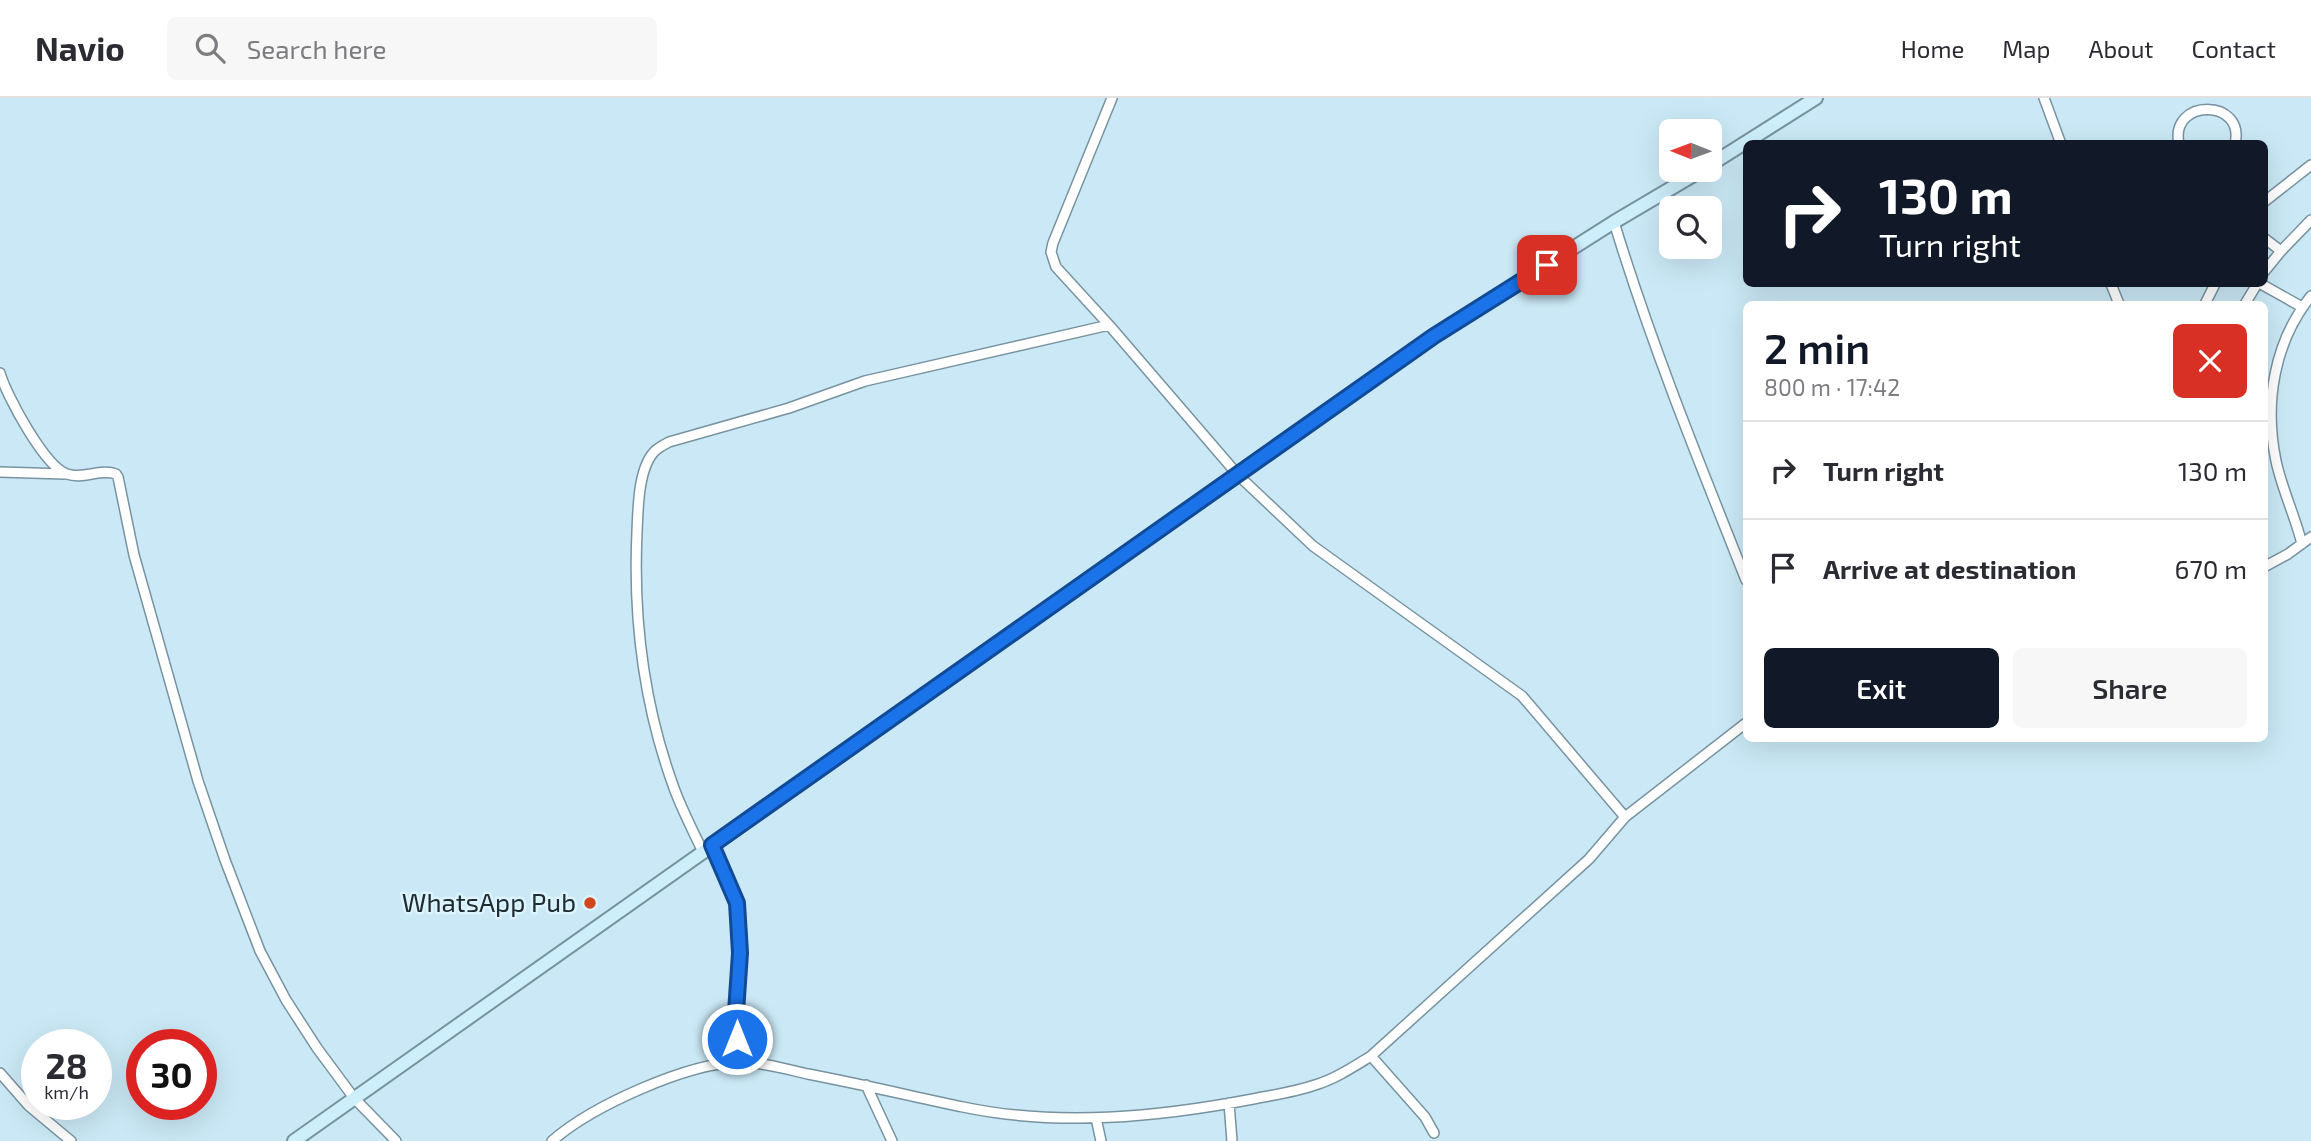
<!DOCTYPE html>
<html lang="en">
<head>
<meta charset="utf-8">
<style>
	body { margin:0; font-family:"Exo 2",sans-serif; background:#f7f7f7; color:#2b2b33; height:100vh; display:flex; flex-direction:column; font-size:26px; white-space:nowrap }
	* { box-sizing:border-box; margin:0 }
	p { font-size:23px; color:#7c7c81 }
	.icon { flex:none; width:38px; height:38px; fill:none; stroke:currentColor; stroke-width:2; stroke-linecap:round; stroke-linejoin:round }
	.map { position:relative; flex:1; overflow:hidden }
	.drawer { position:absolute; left:1743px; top:203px; width:525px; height:441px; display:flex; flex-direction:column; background:#fff; border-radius:10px; box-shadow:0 7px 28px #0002 }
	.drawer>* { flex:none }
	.guide { position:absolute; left:1743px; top:42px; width:525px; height:147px; border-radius:10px; box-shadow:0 7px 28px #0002; background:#111827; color:#fff; overflow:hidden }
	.needle { width:46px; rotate:271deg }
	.tools { position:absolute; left:1659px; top:21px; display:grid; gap:14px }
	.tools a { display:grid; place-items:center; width:63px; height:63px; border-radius:10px; background:#fff; box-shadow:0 7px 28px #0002; font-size:35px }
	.speed { position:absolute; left:21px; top:931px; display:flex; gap:14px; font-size:35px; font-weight:700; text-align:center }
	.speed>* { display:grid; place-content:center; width:91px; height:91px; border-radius:50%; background:#fff; box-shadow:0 7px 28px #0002; line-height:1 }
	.speed small { font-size:18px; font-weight:400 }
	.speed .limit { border:10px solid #d22; background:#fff; color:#111 }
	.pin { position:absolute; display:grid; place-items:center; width:60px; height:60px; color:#fff; margin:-30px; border-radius:14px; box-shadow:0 4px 10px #0006 }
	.me { position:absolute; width:77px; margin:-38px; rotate:0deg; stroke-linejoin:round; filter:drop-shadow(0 0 5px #0008) }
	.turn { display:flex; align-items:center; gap:24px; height:147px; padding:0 21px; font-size:32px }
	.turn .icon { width:91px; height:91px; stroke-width:2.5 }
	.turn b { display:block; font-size:49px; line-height:60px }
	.round { display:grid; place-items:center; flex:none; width:74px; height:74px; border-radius:10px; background:#f7f7f7 }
	.headline { display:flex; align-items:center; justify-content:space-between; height:119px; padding:0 21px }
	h1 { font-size:42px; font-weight:600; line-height:52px; color:#111827 }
	.cta { display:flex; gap:14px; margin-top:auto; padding:14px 21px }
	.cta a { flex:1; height:80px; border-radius:10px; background:#111827; color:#fff; font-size:28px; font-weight:600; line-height:80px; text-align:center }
	.cta a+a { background:#f7f7f7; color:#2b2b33 }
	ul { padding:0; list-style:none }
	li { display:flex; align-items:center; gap:21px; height:98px; padding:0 21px; border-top:2px solid #e1e1e2 }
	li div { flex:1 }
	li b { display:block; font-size:26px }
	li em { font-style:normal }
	header { display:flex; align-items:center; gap:42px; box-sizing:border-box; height:98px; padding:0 35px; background:#fff; border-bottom:2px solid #e1e1e2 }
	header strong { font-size:33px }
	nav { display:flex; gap:38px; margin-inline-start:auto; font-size:24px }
	.search { width:490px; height:63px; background:#f7f7f7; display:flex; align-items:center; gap:18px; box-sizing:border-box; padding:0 24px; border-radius:10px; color:#7c7c81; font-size:26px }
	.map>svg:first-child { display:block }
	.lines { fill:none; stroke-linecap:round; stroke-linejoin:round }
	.minor-casing { stroke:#7893a0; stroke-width:12 }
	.secondary-casing { stroke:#7893a0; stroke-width:16 }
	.minor { stroke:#fff; stroke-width:9 }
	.secondary { stroke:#cdeefb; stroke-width:12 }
	.route-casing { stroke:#114b97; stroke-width:18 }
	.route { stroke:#1a73e8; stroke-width:12 }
	.poi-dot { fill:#cf471b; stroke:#dcf4ff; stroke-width:2.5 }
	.labels { text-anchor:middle; stroke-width:5; stroke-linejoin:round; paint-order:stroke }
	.poi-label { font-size:26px; fill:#202c31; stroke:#dcf4ff; text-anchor:end }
</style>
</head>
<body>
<header>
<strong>Navio</strong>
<div class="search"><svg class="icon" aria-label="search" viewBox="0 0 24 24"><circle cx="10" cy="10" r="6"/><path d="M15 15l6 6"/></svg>Search here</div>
<nav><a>Home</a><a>Map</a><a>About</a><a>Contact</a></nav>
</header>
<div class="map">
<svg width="2311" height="1043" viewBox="0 0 2311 1043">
	<rect width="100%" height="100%" fill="#cae8f5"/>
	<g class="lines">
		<!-- minor casing -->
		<g class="minor-casing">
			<path id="minor" d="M1112,0l-59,145 -2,9 5,15 53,58 129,150 75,71 209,150 103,121
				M2044,0l17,46
				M2179,46c-10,-46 67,-46 56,0
				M2264,104l47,-37
				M1614,124c37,122 85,240 132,358
				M2264,140l17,13
				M2264,174l17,-21 30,-31
				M2111,186l8,20
				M2261,186l41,23
				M2205,206l10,-20
				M2245,206l12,-20
				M0,275c6,22 45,94 67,101 16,6 33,-6 49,0l2,3 16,78 64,226 27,79 35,91 26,49 31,48 37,50 42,43
				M0,374l64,2
				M2302,446c-7,-28 -20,-55 -26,-83 -12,-58 -2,-119 35,-165
				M2264,469l24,-13 23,-17
				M712,747l25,58 3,50 -5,74 7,35
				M703,754c-10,-21 -21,-42 -29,-64 -30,-82 -41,-169 -37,-256 1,-23 1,-66 19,-82 4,-3 9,-6 13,-8l120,-34 76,-27 244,-56
				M1371,958l54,61 9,16
				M0,975l29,33 42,35
				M866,987l26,56
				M1229,1005l3,38
				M1096,1020l5,23
				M552,1043c40,-35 135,-78 188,-79 22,0 46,7 68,12 52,10 103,22 155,33 95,20 196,10 290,-8 20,-4 42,-7 62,-14 20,-6 38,-18 56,-29l218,-197 36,-42 121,-94"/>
		</g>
		<!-- secondary casing -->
		<g class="secondary-casing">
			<path id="secondary" d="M1710,67l106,-67
				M294,1043l1140,-805 180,-114 88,-52"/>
		</g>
		<!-- minor -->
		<use href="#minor" class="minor"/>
		<!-- secondary -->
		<use href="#secondary" class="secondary"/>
	</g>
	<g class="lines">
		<!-- route casing -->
		<g class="route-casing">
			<path id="route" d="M737,941l-2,-12 5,-74 -3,-50 -25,-58 722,-509 113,-71"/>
		</g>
		<!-- route -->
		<use href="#route" class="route"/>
	</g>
	<!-- markers -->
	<circle class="poi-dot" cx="590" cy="805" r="7"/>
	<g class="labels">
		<!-- poi labels -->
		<g class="poi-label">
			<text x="576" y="814">WhatsApp Pub</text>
		</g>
	</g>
</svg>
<div class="tools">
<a><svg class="needle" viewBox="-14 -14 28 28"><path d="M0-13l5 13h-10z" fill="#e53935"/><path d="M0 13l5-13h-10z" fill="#7c7c81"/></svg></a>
<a><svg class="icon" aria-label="search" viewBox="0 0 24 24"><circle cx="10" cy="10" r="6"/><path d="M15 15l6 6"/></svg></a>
</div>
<div class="speed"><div>28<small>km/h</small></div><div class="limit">30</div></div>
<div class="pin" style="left:1547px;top:167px;background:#d93025"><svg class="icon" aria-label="arrive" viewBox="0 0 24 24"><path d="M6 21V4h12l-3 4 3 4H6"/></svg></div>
<svg class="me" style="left:737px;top:941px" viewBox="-20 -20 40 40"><circle r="17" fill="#1a73e8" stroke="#fff" stroke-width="3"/><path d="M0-11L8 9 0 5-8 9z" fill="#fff"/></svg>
<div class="guide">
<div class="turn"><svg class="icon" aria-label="right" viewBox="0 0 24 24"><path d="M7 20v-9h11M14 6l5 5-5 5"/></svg><div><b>130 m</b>Turn right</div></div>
</div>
<section class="drawer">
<div class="headline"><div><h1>2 min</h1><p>800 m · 17:42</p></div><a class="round" style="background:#d93025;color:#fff"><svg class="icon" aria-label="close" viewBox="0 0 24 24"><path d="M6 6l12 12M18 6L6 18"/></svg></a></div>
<ul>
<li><svg class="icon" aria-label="right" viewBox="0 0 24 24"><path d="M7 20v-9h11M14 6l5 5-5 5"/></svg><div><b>Turn right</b></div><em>130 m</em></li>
<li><svg class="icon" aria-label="arrive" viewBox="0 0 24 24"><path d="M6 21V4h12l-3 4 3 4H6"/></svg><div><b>Arrive at destination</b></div><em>670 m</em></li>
</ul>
<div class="cta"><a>Exit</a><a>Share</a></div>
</section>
</div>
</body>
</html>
